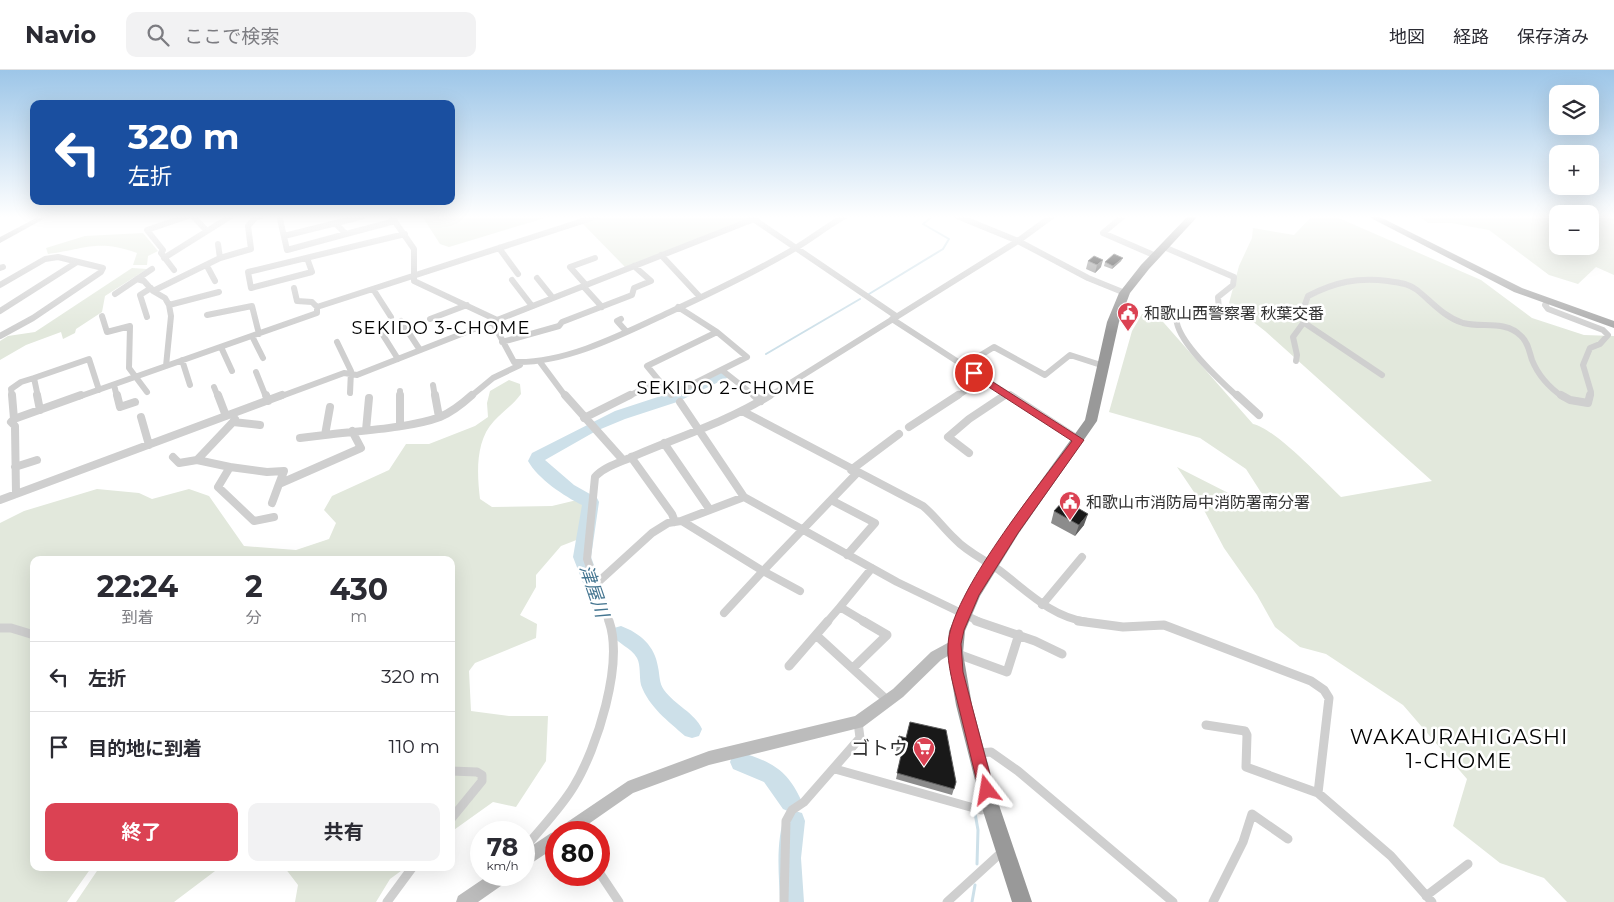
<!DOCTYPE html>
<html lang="ja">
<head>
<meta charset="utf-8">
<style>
	body { margin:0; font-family:Montserrat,"Noto Sans JP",sans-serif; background:#f2f2f3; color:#2b2b33; height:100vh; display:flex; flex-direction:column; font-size:19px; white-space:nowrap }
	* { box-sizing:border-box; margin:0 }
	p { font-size:16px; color:#7c7c81 }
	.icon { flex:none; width:28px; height:28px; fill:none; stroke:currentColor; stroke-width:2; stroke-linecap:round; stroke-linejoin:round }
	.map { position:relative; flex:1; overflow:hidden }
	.panel { position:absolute; left:30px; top:486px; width:425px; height:315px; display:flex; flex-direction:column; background:#fff; border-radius:10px; box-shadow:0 5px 20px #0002 }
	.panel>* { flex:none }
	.hud { position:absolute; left:30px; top:30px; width:425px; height:105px; border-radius:10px; box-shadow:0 5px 20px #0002; background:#1a4fa0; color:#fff; overflow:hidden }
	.tools { position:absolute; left:1549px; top:15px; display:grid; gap:10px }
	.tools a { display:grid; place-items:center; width:50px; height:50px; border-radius:10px; background:#fff; box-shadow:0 5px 20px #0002; font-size:25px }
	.speed { position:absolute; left:470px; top:751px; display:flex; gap:10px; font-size:25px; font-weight:700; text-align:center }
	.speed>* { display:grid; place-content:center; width:65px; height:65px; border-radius:50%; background:#fff; box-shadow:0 5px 20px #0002; line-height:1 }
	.speed small { font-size:12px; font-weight:400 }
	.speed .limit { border:8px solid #d22; background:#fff; color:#111 }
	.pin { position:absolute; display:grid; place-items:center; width:42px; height:42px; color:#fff; margin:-21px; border:2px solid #fff; border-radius:50%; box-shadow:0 1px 5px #0007 }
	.me { position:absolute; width:55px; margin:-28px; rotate:346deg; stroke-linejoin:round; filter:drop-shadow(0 0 4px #0008) }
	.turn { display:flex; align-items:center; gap:18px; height:105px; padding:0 15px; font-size:22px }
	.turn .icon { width:65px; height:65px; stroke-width:2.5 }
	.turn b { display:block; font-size:35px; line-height:42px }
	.eta { display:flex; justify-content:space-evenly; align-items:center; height:85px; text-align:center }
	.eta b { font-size:30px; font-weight:700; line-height:35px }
	.primary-button { display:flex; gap:10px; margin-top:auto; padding:10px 15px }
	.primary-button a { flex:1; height:58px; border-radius:10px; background:#db4253; color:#fff; font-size:20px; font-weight:700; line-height:58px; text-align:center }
	.primary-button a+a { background:#f2f2f3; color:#2b2b33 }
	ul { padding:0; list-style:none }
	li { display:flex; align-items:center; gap:15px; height:70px; padding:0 15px; border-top:1px solid #e1e1e2 }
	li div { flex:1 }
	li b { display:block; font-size:19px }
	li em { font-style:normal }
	header { display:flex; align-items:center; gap:30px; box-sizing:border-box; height:70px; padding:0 25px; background:#fff; border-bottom:1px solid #e1e1e2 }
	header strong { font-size:24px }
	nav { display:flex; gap:28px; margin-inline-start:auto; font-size:18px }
	.search { width:350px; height:45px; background:#f2f2f3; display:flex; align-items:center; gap:12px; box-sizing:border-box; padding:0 18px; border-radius:10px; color:#7c7c81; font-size:19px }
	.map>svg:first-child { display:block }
	.green { fill:#e2e8dc }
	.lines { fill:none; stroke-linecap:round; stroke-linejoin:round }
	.stream-far1 { stroke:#cde0e9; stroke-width:2 }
	.stream { stroke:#cde0e9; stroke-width:3 }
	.river { fill:#cde0e9; fill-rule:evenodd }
	.street-far2 { stroke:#cfcfcf; stroke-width:6 }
	.street-far1 { stroke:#cfcfcf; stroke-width:8 }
	.street { stroke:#cfcfcf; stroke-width:9 }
	.secondary { fill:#bcbcbc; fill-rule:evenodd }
	.primary { fill:#aaa; fill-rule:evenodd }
	.highway { fill:#999; fill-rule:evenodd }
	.wall { fill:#8c8c8c }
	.shaded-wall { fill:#5e5e5e }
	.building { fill:#191919; stroke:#5e5e5e }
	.route { fill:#db4253; stroke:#8e2b36 }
	.labels { text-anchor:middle; stroke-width:5; stroke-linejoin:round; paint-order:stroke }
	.poi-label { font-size:16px; fill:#323232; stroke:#fff; text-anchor:start }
	.neighbourhood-label { font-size:18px; letter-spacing:1px; fill:#000; stroke:#fff }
	.water-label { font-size:18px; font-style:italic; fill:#447590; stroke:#fff }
	.near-poi-label { font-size:19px; fill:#323232; stroke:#fff; text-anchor:end }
	.near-neighbourhood-label { font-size:21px; letter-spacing:1px; fill:#000; stroke:#fff }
</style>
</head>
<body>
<header>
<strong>Navio</strong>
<div class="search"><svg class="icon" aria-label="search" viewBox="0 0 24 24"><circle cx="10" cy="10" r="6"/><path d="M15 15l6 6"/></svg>ここで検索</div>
<nav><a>地図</a><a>経路</a><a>保存済み</a></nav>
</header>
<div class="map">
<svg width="1614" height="832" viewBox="0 0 1614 832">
	<rect width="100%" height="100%" fill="#fff"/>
	<!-- green -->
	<path class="green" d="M422,146h125l1,1 -99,30 -9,-3z
		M603,146h141l3,1 -1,3 -121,47 -43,-44z
		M1312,146h22l147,64 51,38 52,17 30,1v566h-47l-23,-24 -44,-15 -47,-37 14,-47 -64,-74 -77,-51 -26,-7 -25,-20 -18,-32 -33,-47 -28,-53 -19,-28 67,34 27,7 -25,-39 -46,-31 -91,-26 23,-81 10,-17 15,1 96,109c23,5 69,55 88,73l91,-16 -167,-150 -36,-28 10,-37 13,-28 1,-10 41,7z
		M1419,146h138l1,30h32v-30h24v59l-18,-8 -18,17 -29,-9 -60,-45 -38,-7h-23z
		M143,163l15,18 -10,5 -1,9h-14l4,-12c-41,-14 -50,-4 -89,1l-2,-6 39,-12z
		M132,198l15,1 -42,27 -3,16 -26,17 -1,4 -12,6 -2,-7 -35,13 -26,15v-19l8,-5 27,-4z
		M509,310l11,4 1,10c-8,11 -18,17 -27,27 -19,20 -17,53 -14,78l12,8 60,-1 25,-6 8,4 -6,35 -18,7 -25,29v12l-16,28 17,9 -1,14 -61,25 -6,8 2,40 38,5h39l-2,45 -30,46 -23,-5 -42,30v-272h-417v308h57l-24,34h-67v-379l24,-12 73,-22 42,4 13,6 37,-10 20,7 35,50 52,4 33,-11 7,-16 -12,-13 8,-14 57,-26 17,-26h23l46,-18 13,-9 -1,-14 3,-12z
		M99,798h120l-45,34h-98z
		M285,798h120l-15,11 -14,23h-81l3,-17z"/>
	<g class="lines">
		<!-- stream-far1 -->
		<path class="stream-far1" d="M869,224l74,-45 6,-10 -26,-15 10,-8
			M766,284l94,-55"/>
		<!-- stream -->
		<path class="stream" d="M975,743l3,17 -1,34
			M972,832l3,-17"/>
		<!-- river -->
		<path class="river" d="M722,300l7,5 -2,3 -50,24 -52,17 -29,12 -51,29 29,25 23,13 2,4 -8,55 18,49 -3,5 -6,3 -6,-3 -21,-54 9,-52c-18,-9 -44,-26 -54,-44l4,-8 83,-42 52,-17z
			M621,556c19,7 34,20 37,41 2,9 1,16 6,23 11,15 31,23 38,39l-3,7 -7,2 -7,-2c-17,-15 -36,-29 -44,-51 -2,-9 0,-19 -4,-27 -6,-11 -20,-14 -25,-24l2,-6z
			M740,682c32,10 48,18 62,50l-3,7 -4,2 7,2 3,8 -4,37 3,44h-24c-1,-28 -5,-62 6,-89l4,-1 -7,-3 -19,-27 -31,-13 -3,-7 3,-7z"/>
		<!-- street-far2 -->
		<path class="street-far2" d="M193,146l13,14
			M391,146l23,33v32l83,39
			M749,146l147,100
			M957,146l61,25 70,37 37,15
			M1123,146l-20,17 53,23
			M280,149l7,31 59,-16
			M335,153l11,11 49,-13
			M284,166l80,-20
			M218,174l2,14
			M1164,177l70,30 -1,8 -15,12 1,13 -34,2 -8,3c-6,22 46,68 61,82
			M499,178l19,26
			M661,185l39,42
			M164,188l67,-42
			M307,188l5,14 -61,16 -3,-16 157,-38
			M207,196l8,15
			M0,198l3,-1
			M174,200l-13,-17 2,-3 -16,-20 41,-14
			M537,208l16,20
			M137,209l7,2 9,10 67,-33 31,-9 -3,-23 8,-9 5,-1
			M512,210l20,26
			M0,215l45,-26 13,-2 45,11 -2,4 -68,46 -33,18
			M586,215l-16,-18 25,-9
			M583,216l19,21
			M294,218l3,13 15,1 5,5
			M373,219l18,28
			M153,221l12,7 4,7 50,-13
			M115,224l37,-25
			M1547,232l-2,3 3,4 55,21 5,5 -8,9 -10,4 -7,17 8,27 -1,5
			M678,237l39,25
			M0,241l77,-49
			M207,245l45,-9 7,28
			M102,246l5,16 23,-6 -1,42 18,24
			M147,247l-7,-22 11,-7
			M430,249l37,-14
			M621,249l-4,2 9,10
			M892,249l120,78
			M401,251l19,29
			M492,251l22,41c52,2 111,-29 158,-51 41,-19 83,-39 122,-62 17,-10 33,-23 51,-33
			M381,262l17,27
			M717,262l30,25 -76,38 -24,-29z
			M252,266l11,22
			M337,272l14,29 -1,22
			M502,272l57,-16 3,-4 70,-27 2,-7 17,-7 -17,-15
			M221,277l11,24
			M182,290l8,25
			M1296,291l1,-6 -4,-18 11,-15
			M540,292l26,35
			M166,296l5,-50 -2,-11
			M963,296l31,-19 51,28 25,-20 34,11
			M723,301l33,26
			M256,302l10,25
			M1382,305l-76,-51 -3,-14 5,-14c27,-14 50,-19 80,-15 11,2 20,2 29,9 15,12 27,27 46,33 19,5 43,-3 58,13 7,6 8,15 11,24 6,15 18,28 31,37
			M114,315l3,12
			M433,315l2,12
			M214,317l4,10
			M400,321v6
			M12,327l-1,-8 10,-7 13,-4
			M38,327l-4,-19 55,-19 10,31
			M78,327l239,-84v-6l281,-91
			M279,327l65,-24 13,2 397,-156
			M470,327l23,-19 27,-13
			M627,327l32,-16
			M768,327l250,-156 34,-25
			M956,327l27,-18
			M1003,327l4,-3"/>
		<!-- street-far1 -->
		<path class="street-far1" d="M12,325l2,24 -3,3 4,4 1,68
			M37,325l3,15
			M117,325l3,12 15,-5
			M218,325l8,21
			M266,325l2,6
			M400,325v30
			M435,325l4,22
			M565,325l58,65
			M754,325l7,6
			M1010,325l69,45
			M1237,325l22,20
			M1561,325l9,5 18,3 2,-8
			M680,332l64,95
			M742,341l181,95c12,10 21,23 32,33 12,13 30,21 44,31 28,21 52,47 88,52
			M141,347l8,28
			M584,348l46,-23
			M14,349l67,-24
			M235,349l-2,3 27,3
			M233,352l-36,38 33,7 -12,20 36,34 20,-4
			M909,357l49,-32
			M366,360l3,-32
			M325,365c32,-4 86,-7 115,-18 12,-5 22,-13 32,-22
			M300,368l25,-3 5,-28
			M664,373l46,67
			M969,383l-21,-16 21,-18 36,-24
			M173,387l6,6 18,-3
			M631,387l41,57 3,8
			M15,397l22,-7
			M230,397l37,5 17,-1 -5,13
			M851,400l48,-36
			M0,430l282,-105
			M272,433l7,-19 82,-36 -9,-17
			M682,451l81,50 -39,42
			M847,485l28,-32 -44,-23 26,-27
			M596,514l56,-51 16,-10 13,-2 63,-24 153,85 83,40
			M800,521l-37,-20 68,-71
			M1042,535l40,-48
			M840,537l32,-39
			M609,552l-22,-63 8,-82c8,-10 26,-15 37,-20 46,-20 95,-35 138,-62
			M827,552l13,-15 25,15"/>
		<!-- street -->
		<path class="street" d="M976,551l59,20 27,13
			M1078,551l45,6 41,-2 147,56 13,9 5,8 -11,95
			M0,558h11l23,7
			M816,565l72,66
			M955,583l52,19 12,-38
			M789,596l39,-45
			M853,598l34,-33 -24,-14
			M1206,655l39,6 2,4 -1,32 72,26 73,63 41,46
			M978,683l13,-1 27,19 155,131
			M835,699l146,41 10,-2
			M451,701l26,1 5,3v6l-31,38
			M524,779c16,-20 37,-41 50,-63 23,-38 50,-122 35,-165
			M599,802l20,30
			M1426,826l42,-32
			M387,832l25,-34
			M784,832l2,-81 6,-11 12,-8 56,-64 -2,-16
			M947,832l57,-52
			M1213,832l30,-60 9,-28 36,25"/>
		<!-- secondary -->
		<path class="secondary" d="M40,146h9l-49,27v-6z
			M955,569l5,2 2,4 -2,4 -19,11 -38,37 -40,30 -154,38 -76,28 -56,39h-21v15l-32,21v-17l27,-18 7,-2 2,-4 68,-46 81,-30 146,-35 38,-27 38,-37z
			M489,805h21l-2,6 -30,21h-22l2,-6z"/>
		<!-- primary -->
		<path class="primary" d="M1367,146h11l144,72 92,33v7l-100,-36z"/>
		<!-- highway -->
		<path class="highway" d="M1188,146h10l-49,53 -19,24 -11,29 -22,99 -78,112 -39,63 -15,35 -2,22 9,52 28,103 32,94h-20l-30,-94 -26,-103 -9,-52 2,-22 19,-42 41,-64 76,-105 22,-98 12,-29 22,-28z"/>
	</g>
	<!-- wall -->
	<path class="wall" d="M1088,191l13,6 -6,6 -9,-4z
		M1121,191l-9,8 -8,-3 1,-4z
		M1054,441l30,14 -9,11 -24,-13z
		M899,666l57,46 -4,13 -56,-16 6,-26 -6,-2z"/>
	<!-- shaded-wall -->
	<path class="shaded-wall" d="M1123,188l-2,3 -9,8 1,-3z
		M1103,190l-2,7 -6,6 2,-8z
		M1088,444l-4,11 -9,11 4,-11z"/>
	<!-- building -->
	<path class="building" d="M1114,184l9,4 -10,8 -8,-4z
		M1094,186l9,4 -6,5 -9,-4z
		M1064,430l24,14 -9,11 -25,-14z
		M910,652l36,8 10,52 -2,7 -57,-16 6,-26 -6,-2 2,-9 7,2z"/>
	<!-- sky -->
	<linearGradient id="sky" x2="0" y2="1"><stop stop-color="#9dc6e8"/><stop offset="0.56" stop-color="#fff"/><stop offset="1" stop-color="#fff" stop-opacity="0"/></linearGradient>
	<rect width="1614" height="262" fill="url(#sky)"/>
	<!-- route -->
	<path class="route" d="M974,300l110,70 -66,93 -39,62 -15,35 -3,14 2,28 31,118 -2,5 -5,2 -6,-2 -2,-5c-7,-27 -13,-55 -20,-82 -5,-21 -12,-42 -11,-63 2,-51 92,-161 124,-204l-102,-66 -1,-2z"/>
	<!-- icons -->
	<defs>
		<g id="civic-pin" transform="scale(1.125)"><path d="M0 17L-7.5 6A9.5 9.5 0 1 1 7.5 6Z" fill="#db4253" stroke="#fff"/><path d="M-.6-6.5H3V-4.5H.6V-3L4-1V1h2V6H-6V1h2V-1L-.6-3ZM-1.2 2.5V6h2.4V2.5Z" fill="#fff"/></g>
		<g id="supermarket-pin" transform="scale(1.125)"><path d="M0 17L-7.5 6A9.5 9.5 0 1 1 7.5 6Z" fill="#db4253" stroke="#fff"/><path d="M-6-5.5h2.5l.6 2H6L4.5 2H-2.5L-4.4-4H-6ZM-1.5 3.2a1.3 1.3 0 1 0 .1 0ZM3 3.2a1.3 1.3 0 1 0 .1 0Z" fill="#fff"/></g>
	</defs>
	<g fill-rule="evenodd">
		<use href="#civic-pin" x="1128" y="243"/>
		<use href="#civic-pin" x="1070" y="432"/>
		<use href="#supermarket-pin" x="924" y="678"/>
	</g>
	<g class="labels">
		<!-- poi labels -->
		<g class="poi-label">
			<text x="1144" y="249">和歌山西警察署 秋葉交番</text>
			<text x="1086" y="438">和歌山市消防局中消防署南分署</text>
		</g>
		<!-- neighbourhood labels -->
		<g class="neighbourhood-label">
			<text x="441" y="264">SEKIDO 3-CHOME</text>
			<text x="726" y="324">SEKIDO 2-CHOME</text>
		</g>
		<!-- water labels -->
		<g class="water-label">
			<text transform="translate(594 521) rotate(71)" y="6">津屋川</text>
		</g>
		<!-- near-poi labels -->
		<g class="near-poi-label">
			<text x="908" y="685">ゴトウ</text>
		</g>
		<!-- near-neighbourhood labels -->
		<g class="near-neighbourhood-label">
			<text x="1459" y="674">WAKAURAHIGASHI<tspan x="1459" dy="24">1-CHOME</tspan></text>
		</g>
	</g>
</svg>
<div class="tools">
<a><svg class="icon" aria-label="layers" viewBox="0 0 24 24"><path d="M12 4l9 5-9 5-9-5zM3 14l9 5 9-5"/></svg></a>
<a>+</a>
<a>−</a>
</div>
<div class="speed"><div>78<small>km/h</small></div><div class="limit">80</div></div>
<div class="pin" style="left:974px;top:303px;background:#d93025"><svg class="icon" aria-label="arrive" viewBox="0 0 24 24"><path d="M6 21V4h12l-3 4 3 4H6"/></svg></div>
<svg class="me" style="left:987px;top:720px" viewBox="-20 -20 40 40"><path d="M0-17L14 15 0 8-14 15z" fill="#db4253" stroke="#fff" stroke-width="4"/></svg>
<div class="hud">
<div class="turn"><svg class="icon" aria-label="left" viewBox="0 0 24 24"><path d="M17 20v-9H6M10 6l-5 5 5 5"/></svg><div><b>320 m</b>左折</div></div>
</div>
<section class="panel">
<div class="eta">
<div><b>22:24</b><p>到着</p></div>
<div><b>2</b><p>分</p></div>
<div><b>430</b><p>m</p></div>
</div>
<ul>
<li><svg class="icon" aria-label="left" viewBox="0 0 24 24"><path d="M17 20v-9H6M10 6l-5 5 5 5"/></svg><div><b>左折</b></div><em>320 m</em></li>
<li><svg class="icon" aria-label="arrive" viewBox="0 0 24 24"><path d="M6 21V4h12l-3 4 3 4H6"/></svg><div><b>目的地に到着</b></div><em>110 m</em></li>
</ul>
<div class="primary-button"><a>終了</a><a>共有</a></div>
</section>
</div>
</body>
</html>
